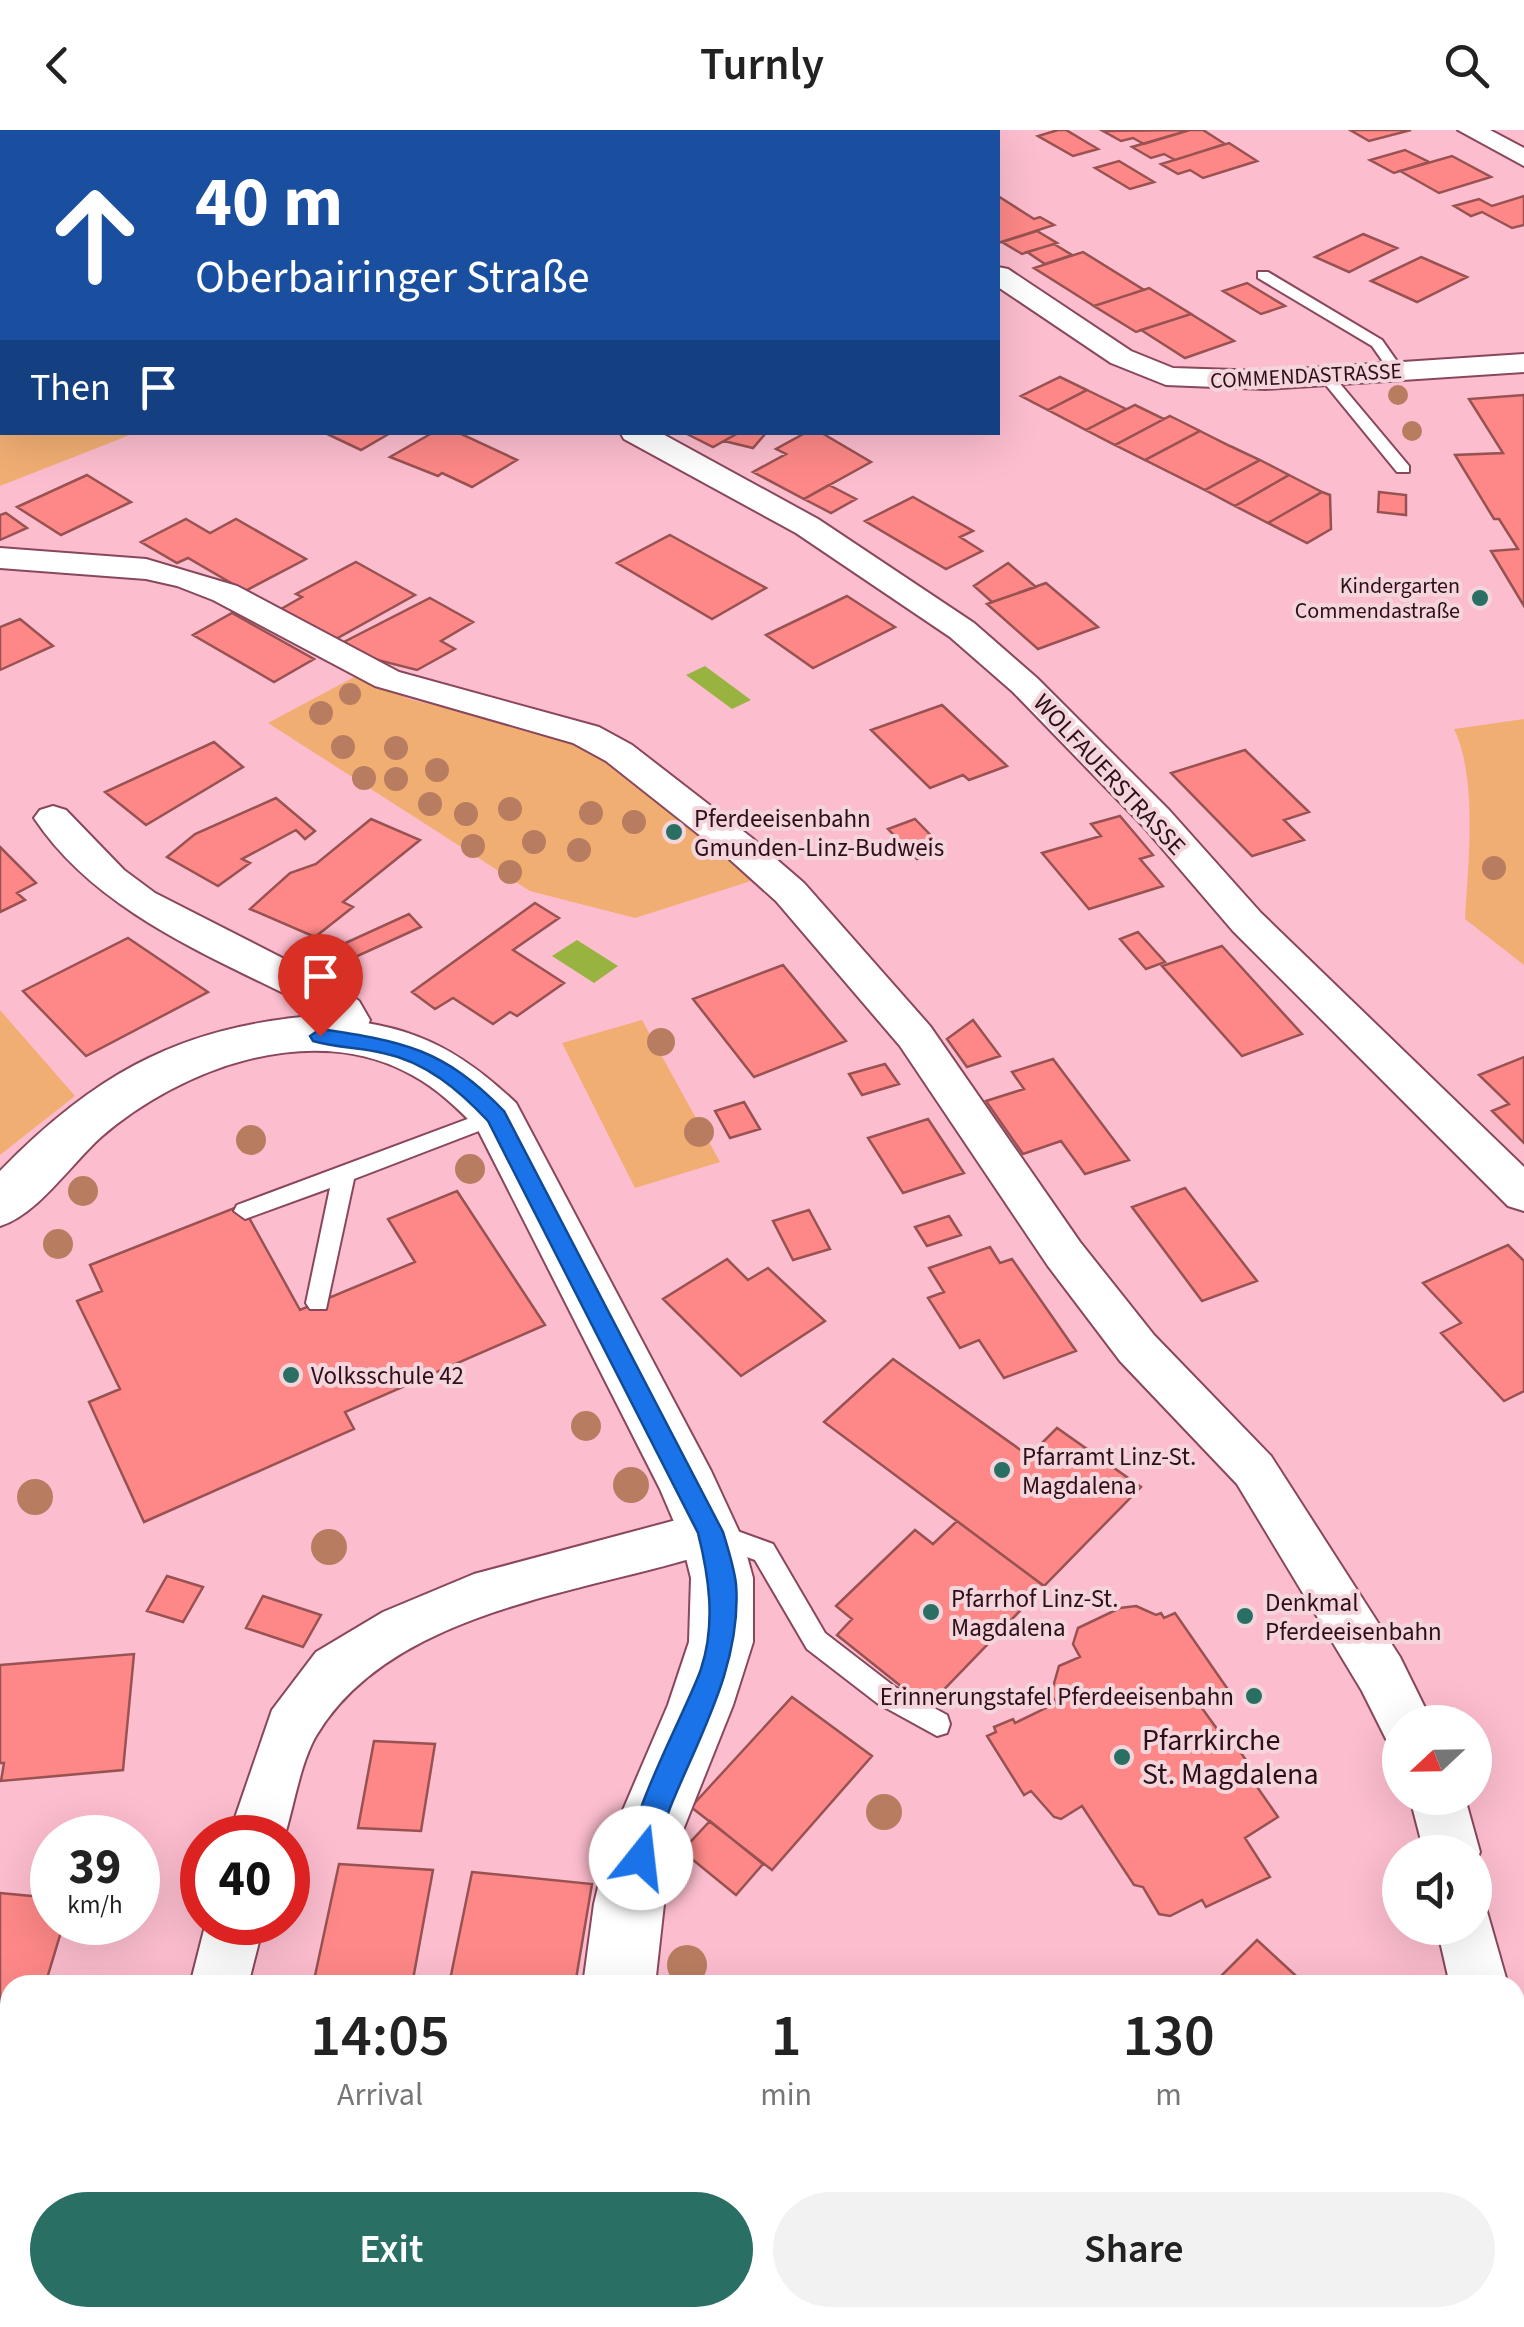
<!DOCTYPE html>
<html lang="en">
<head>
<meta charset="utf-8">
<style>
	body { margin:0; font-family:"Source Sans 3",sans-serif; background:#f2f2f2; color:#222; height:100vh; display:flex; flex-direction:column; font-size:38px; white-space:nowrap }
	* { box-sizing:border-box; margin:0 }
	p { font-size:32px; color:#767676 }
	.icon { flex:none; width:55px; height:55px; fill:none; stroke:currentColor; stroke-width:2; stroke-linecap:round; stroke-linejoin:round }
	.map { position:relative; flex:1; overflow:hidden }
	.drawer { position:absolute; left:0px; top:1845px; width:1525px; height:352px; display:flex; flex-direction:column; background:#fff; border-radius:30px 30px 0 0; box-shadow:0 10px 40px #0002 }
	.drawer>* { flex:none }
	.guide { position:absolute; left:0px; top:0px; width:1000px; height:305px; box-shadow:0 10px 40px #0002; background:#1a4fa0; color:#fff; overflow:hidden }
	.needle { width:65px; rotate:248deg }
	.fabs { position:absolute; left:1382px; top:1575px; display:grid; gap:20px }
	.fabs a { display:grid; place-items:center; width:110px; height:110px; border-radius:50%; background:#fff; box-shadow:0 10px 40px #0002; font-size:50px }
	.speed { position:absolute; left:30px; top:1685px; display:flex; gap:20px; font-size:50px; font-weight:700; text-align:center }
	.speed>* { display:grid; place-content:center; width:130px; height:130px; border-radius:50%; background:#fff; box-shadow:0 10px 40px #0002; line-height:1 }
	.speed small { font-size:25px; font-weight:400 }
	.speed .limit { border:15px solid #d22; background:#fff; color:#111 }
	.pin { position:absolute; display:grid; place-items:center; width:85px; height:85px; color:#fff; margin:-102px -42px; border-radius:50% 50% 50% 0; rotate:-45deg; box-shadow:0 0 10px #0007 }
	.pin .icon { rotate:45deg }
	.me { position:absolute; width:110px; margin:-55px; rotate:16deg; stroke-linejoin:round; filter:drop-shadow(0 0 8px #0008) }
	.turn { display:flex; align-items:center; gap:35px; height:210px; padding:0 30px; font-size:45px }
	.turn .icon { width:130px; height:130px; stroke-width:2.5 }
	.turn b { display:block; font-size:70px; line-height:85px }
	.then { display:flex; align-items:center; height:95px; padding:0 30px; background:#0003; gap:20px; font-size:38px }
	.eta { display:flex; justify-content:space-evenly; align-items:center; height:170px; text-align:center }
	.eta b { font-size:60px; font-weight:600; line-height:70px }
	.action { display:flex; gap:20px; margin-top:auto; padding:20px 30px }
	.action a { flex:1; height:115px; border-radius:60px; background:#296f64; color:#fff; font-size:40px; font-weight:600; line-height:115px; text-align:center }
	.action a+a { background:#f2f2f2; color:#222 }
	header { display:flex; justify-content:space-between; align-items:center; height:130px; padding:0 30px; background:#fff; font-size:45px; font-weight:600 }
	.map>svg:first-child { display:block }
	.green { fill:#f1ae73 }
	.water { fill:#99b341 }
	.building { fill:#fd8887; stroke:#985252; stroke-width:2.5 }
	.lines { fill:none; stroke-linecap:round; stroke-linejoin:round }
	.service-casing { stroke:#89475c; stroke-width:4 }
	.minor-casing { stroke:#89475c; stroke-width:4 }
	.tertiary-casing { stroke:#89475c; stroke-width:4 }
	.service { fill:#fff; fill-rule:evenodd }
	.minor { fill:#fff; fill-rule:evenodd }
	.tertiary { fill:#fff; fill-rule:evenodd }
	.tree { fill:#b87d60 }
	.route { fill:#1a73e8; stroke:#114b97; stroke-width:2.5 }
	.poi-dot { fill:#296f64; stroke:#f5d5dc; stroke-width:4 }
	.labels { text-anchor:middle; stroke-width:8; stroke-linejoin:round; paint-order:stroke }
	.far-street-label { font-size:22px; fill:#2c1019; stroke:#f5d5dc }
	.far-poi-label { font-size:22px; fill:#2c1019; stroke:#f5d5dc; text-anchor:end }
	.street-label { font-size:25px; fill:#2c1019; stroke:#f5d5dc }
	.poi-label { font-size:25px; fill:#2c1019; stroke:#f5d5dc; text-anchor:start }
	.near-poi-label { font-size:30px; fill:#2c1019; stroke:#f5d5dc; text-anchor:start }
</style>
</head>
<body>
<header><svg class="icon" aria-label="back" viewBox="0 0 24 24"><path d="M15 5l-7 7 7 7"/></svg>Turnly<svg class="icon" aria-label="search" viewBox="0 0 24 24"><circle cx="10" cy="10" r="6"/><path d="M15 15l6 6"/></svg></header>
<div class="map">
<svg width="1524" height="2197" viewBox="0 0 1524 2197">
	<rect width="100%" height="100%" fill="#fcbdce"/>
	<!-- green -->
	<path class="green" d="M0,0l50,2h-48v300l133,1 -135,53z
		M356,546l53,23 155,38 60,34 82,66 45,44 -116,37 -105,-27 -262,-168z
		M1524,589v246l-59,-46c3,-55 13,-140 -11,-190z
		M0,880l75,86 -75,59z
		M642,890l78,142 -85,26 -73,-145z"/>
	<!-- water -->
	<path class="water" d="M705,536l46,34 -19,9 -46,-34z
		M577,810l41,26 -24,17 -42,-27z"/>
	<!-- building -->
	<path class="building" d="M1058,0h8l32,19 -25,7 -35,-20z
		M1190,0h13l22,14 -50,16 -11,-6 -13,4 -19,-11z
		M1190,0l-46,14 -11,-6 -12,3 -18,-10z
		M1350,0h61l-42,11z
		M1229,13l28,18 -54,17 -13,-8 -12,4 -17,-10z
		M1405,20l24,12 -35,11 -24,-13z
		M1452,26l39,21 -52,16 -39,-22z
		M1119,31l35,21 -24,7 -35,-21z
		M998,66l36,23 6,-2 14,8 -56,18z
		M1524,66v29l-12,3 -30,-16 -11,4 -17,-10 25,-7 13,7z
		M1037,101l20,12 -35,11 -20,-12z
		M1363,104l34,14 -48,24 -34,-15z
		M1054,114l18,11 -27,9 -18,-12z
		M1083,122l61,38 -50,16 -60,-38z
		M1421,127l46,20 -50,25 -46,-21z
		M1247,153l38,23 -24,8 -38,-23z
		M1149,158l42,26 -55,18 -42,-26z
		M1191,184l43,27 -49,17 -44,-28z
		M1060,247l27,13 -39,20 -27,-14z
		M1087,260l39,19 -40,21 -38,-20z
		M1524,265v211l-33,-55 27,-2 -19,-30h-5l-39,-64 48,-2 -34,-54z
		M1135,275l29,14 -49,26 -29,-15z
		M1170,286l30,15 -55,29 -30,-15z
		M1200,301l30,15 30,14 -55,30 -60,-30z
		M323,302h69l-31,18z
		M434,302h23l60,28 -45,27 -30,-14 -4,3 -48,-19z
		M683,302h57l-27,15z
		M740,302h27l-14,16 -29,-7z
		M807,302h13l51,30 -67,37 -51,-27 33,-18 -10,-5z
		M1260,330l29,15 -54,31 -30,-16z
		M87,345l44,27 -70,33 -44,-28z
		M1289,345l33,17 -54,31 -33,-17z
		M829,355l27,14 -25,14 -27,-14z
		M1322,362l8,3 1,34 -24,14 -39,-20z
		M1379,362l27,3v20l-28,-3z
		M913,367l60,34 -13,6 22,14 -36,18 -81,-48z
		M6,383l21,15 -27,12v-25z
		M186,389l24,14 26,-14 70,40 -61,32 -57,-33 -11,5 -36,-21z
		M670,405l96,53 -54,31 -95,-56z
		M356,432l59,33 -81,45 -53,-31 21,-12 -6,-3z
		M1008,433l28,24 -44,15 -18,-16z
		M1046,453l52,44 -60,22 -51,-45z
		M847,466l48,31 -82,41 -47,-33z
		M430,468l43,24 -32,19 14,8 -38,21 -63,-16 -16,-9z
		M232,483l82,46 -40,23 -81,-47z
		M20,489l33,27 -53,24v-43z
		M942,575l65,61 -38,14 -6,-5 -33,13 -59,-58z
		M214,612l29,25 -97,58 -41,-33z
		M1245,620l64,62 -25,8 20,20 -52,16 -81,-83z
		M276,668l39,33 -10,8 -9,-9 -54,29 8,4 -32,23 -51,-29 28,-23z
		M1120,686l33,39 -13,4 23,27 -74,23 -47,-56 59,-17 -10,-12z
		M371,689l49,21 -77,62 10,5 -38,30 -65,-28 40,-36 26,-9z
		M915,689l29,30 -27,10 -29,-30z
		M0,717l36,36 -19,10 8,7 -25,12z
		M535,773l24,15 -46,32 51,33 -47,33 -7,-4 -17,12 -40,-26 -18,11 -23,-17z
		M409,784l12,13 -81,37 -12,-13z
		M1138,802l27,30 -19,7 -26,-30z
		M128,808l80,54 -122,64 -63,-65z
		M1222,816l80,88 -60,22 -80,-90z
		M783,835l63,76 -92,36 -61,-78z
		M973,890l27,36 -33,11 -20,-28z
		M1524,927v86l-32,-32 17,-7 -30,-29z
		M1053,929l76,101 -44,14 -24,-33 -38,13 -37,-53 38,-12 -12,-17z
		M885,934l14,20 -37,11 -13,-21z
		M744,972l16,27 -30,9 -15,-27z
		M928,989l36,54 -61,20 -35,-55z
		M1185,1058l72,93 -55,20 -70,-94z
		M457,1061l88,134 -200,87 9,17 -210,93 -55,-120 31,-13 -43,-88 25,-10 -12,-26 152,-60 58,105 115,-48 -27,-43z
		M809,1080l21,39 -37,11 -20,-39z
		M949,1086l12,19 -34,11 -12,-19z
		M1508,1115l16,16v130l-20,10 -63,-68 20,-10 -38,-40z
		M990,1117l10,16 12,-4 64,92 -72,27 -25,-38 -19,8 -32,-50 16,-6 -15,-24z
		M727,1129l21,21 20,-12 57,53 -84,55 -78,-77z
		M893,1229l136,97 28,-28 84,59 -97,99 -220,-164z
		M957,1391l87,65 -117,121 -90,-72 15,-16 -16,-13 79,-76 18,14z
		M167,1446l36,11 -20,35 -36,-11z
		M263,1466l58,19 -18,32 -57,-19z
		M1136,1476l20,9 5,-2 3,5 11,-5 54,78 -30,13 26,36h7l16,23 -4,5 34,49 -33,21 25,39 -64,30 -4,-7 -32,16 -11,-2 -16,-27 -9,-2 -52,-79 -21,13 -7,-2 -23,-26 -7,4 -37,-59 9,-4 -2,-5 19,-8 2,4 41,-20 -5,-9 8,-28 21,-9 -7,-13 5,-16 42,-20z
		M134,1524l-11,116 -122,11 3,-18h-4v-98z
		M792,1567l80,59 -100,114 -81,-63z
		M374,1611l61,3 -14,87 -63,-3z
		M710,1691l53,43 -27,31 -54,-44z
		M339,1734l94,6 -21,115h-99z
		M472,1742l120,12 -17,101h-126z
		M0,1763l52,5v24h12l-19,63h-35v109l-10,31z
		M1257,1810l49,45h-94z
		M1524,2122v75h-64l-3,-9h58v-64z
		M386,2188h91l-2,9h-33z
		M747,2188h146l-12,9h-128z"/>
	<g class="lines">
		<!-- service casing -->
		<g class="service-casing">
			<path id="service" d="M1258,142h10l114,68 21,30 -12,3 -19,-27 -114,-68z
				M1321,243h10l78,93v6h-12l-76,-93z
				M497,978l8,3 3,5 -3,5 -151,58 -28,130h-16l-4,-6 24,-115 -85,31 -11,-8 3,-6z
				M718,1394l55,20 52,89 70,54 52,28 3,9 -3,9 -10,3 -60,-33 -70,-54 -52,-89 -46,-17 -4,-8 4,-8z"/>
		</g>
		<!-- minor casing -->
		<g class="minor-casing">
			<path id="minor" d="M48,0h26l2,2h-26z
				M481,0h27l2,2h-27z
				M733,0h28l2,2h-28z
				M1458,0h32l34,18v18z
				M998,137l10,2 123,82 42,17 92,3 259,-17v18l-259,17 -99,-4 -55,-22 -113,-76z
				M620,302h39l159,87 156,104 63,55 132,132 92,103 263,254v44l-16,-5 -275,-275 -90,-105 -130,-134 -63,-55 -154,-104 -172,-94z
				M0,418l146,11 91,27 162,86 200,55 33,18 120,93 52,45 126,143 150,216 74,93 117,121 129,201 32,65h-32v22l-14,-5 -24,-48 -125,-207 -117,-123 -72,-95 -148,-220 -124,-145 -50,-45 -120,-95 -33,-18 -198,-57 -162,-86 -36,-14 -31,-7 -146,-11z
				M53,676l13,4 58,60 31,23 186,95 18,13 11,19 -11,27 -15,4 -15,-4 -6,-10 5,-17 -15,-12c-99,-51 -215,-94 -279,-190l6,-8z
				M710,1381l18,6 7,15 -7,15c-132,46 -334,58 -412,189 -16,28 -22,70 -32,102h-56l44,-128 44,-58 67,-40 91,-38z
				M1410,1668h55l15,54 -5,12v-12h-51z
				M1475,1774l11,4 22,77h-58l-13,-57h38z
				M206,1792h58l-16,63h-58z
				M91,2188h64l-3,9h-64z
				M957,2188h77l-3,9h-78z"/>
		</g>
		<!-- tertiary casing -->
		<g class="tertiary-casing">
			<path id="tertiary" d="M302,887c94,4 145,20 214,86l195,368 31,67 11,40v64l-20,63 -56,140 -13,59 -9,81h-72l11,-81 14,-59 60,-140 21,-63 2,-64 -10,-40 -21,-49 -183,-361c-21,-21 -39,-39 -65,-53 -100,-56 -231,-7 -311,62 -30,27 -64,78 -101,89v-55c90,-92 172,-141 302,-154z
				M578,2188h78l2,9h-80z"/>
		</g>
		<!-- service -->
		<use href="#service" class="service"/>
		<!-- minor -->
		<use href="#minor" class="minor"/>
		<!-- tertiary -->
		<use href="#tertiary" class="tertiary"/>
	</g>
	<!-- trees -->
	<g class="tree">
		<circle cx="1398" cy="265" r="10"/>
		<circle cx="1412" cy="301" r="10"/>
		<circle cx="350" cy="564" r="11"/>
		<circle cx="321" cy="583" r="12"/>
		<circle cx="343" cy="617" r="12"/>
		<circle cx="396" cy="618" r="12"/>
		<circle cx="437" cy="640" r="12"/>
		<circle cx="364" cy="648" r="12"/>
		<circle cx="396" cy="649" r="12"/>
		<circle cx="430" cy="674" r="12"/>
		<circle cx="510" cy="679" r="12"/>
		<circle cx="591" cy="683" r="12"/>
		<circle cx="466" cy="684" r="12"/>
		<circle cx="634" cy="692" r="12"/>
		<circle cx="534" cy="712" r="12"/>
		<circle cx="473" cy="716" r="12"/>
		<circle cx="579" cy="720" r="12"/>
		<circle cx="1494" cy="738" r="12"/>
		<circle cx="510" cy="742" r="12"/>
		<circle cx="661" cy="912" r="14"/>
		<circle cx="699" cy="1002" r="15"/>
		<circle cx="251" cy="1010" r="15"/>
		<circle cx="470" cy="1039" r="15"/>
		<circle cx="83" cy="1061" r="15"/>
		<circle cx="58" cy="1114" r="15"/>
		<circle cx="586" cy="1296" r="15"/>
		<circle cx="631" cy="1355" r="18"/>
		<circle cx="35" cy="1367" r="18"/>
		<circle cx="329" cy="1417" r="18"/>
		<circle cx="884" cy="1682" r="18"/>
		<circle cx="687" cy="1835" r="20"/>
	</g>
	<!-- route -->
	<path class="route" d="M320,899c83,12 124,20 184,82l219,421c5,17 11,35 13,52 6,78 -35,149 -64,219 -9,21 -12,44 -21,65l-10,4 -10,-4c-14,-33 57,-160 70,-199 15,-46 8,-92 -3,-136l-210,-412c-29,-31 -62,-59 -105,-68 -23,-6 -47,-5 -70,-12l-3,-5z"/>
	<!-- markers -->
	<g class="poi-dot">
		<circle cx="1480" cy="468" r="10"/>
		<circle cx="674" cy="702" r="10"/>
		<circle cx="291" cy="1245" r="10"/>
		<circle cx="1002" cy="1340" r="10"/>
		<circle cx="931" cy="1482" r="10"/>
		<circle cx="1245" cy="1486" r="10"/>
		<circle cx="1254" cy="1566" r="10"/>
		<circle cx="1122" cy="1627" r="10"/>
	</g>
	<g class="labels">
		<!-- far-street labels -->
		<g class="far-street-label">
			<text transform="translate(1306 245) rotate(-3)" y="8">COMMENDASTRASSE</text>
		</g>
		<!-- far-poi labels -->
		<g class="far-poi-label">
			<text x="1460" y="463">Kindergarten<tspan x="1460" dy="25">Commendastraße</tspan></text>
		</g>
		<!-- street labels -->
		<g class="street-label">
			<text transform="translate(1110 644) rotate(47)" y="9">WOLFAUERSTRASSE</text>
		</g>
		<!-- poi labels -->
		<g class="poi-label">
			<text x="694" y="697">Pferdeeisenbahn<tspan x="694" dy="29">Gmunden-Linz-Budweis</tspan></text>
			<text x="311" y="1254">Volksschule 42</text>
			<text x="1022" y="1335">Pfarramt Linz-St.<tspan x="1022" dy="29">Magdalena</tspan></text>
			<text x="951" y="1477">Pfarrhof Linz-St.<tspan x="951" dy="29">Magdalena</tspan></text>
			<text x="1265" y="1481">Denkmal<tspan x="1265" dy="29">Pferdeeisenbahn</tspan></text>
			<text x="1234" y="1575" text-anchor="end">Erinnerungstafel Pferdeeisenbahn</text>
		</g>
		<!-- near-poi labels -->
		<g class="near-poi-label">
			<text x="1142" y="1620">Pfarrkirche<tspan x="1142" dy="34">St. Magdalena</tspan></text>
		</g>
	</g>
</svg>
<div class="fabs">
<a><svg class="needle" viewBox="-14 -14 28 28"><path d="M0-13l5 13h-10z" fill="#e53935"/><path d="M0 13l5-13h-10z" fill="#767676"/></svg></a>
<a><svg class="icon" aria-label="sound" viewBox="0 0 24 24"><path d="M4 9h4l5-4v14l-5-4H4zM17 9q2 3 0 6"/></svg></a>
</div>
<div class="speed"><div>39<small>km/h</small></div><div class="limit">40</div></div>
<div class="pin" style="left:320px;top:906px;background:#d93025"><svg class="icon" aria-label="arrive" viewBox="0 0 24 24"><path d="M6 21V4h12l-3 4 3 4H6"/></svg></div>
<svg class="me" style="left:641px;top:1728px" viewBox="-20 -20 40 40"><circle r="19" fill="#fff"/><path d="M0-13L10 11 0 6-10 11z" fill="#1a73e8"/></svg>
<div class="guide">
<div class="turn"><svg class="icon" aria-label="ahead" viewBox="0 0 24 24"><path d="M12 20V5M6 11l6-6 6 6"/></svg><div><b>40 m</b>Oberbairinger Straße</div></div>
<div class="then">Then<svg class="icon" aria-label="arrive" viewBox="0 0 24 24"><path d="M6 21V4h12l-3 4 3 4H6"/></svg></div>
</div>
<section class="drawer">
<div class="eta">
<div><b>14:05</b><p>Arrival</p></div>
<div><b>1</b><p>min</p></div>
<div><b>130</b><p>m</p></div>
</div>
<div class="action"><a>Exit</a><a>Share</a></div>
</section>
</div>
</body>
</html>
